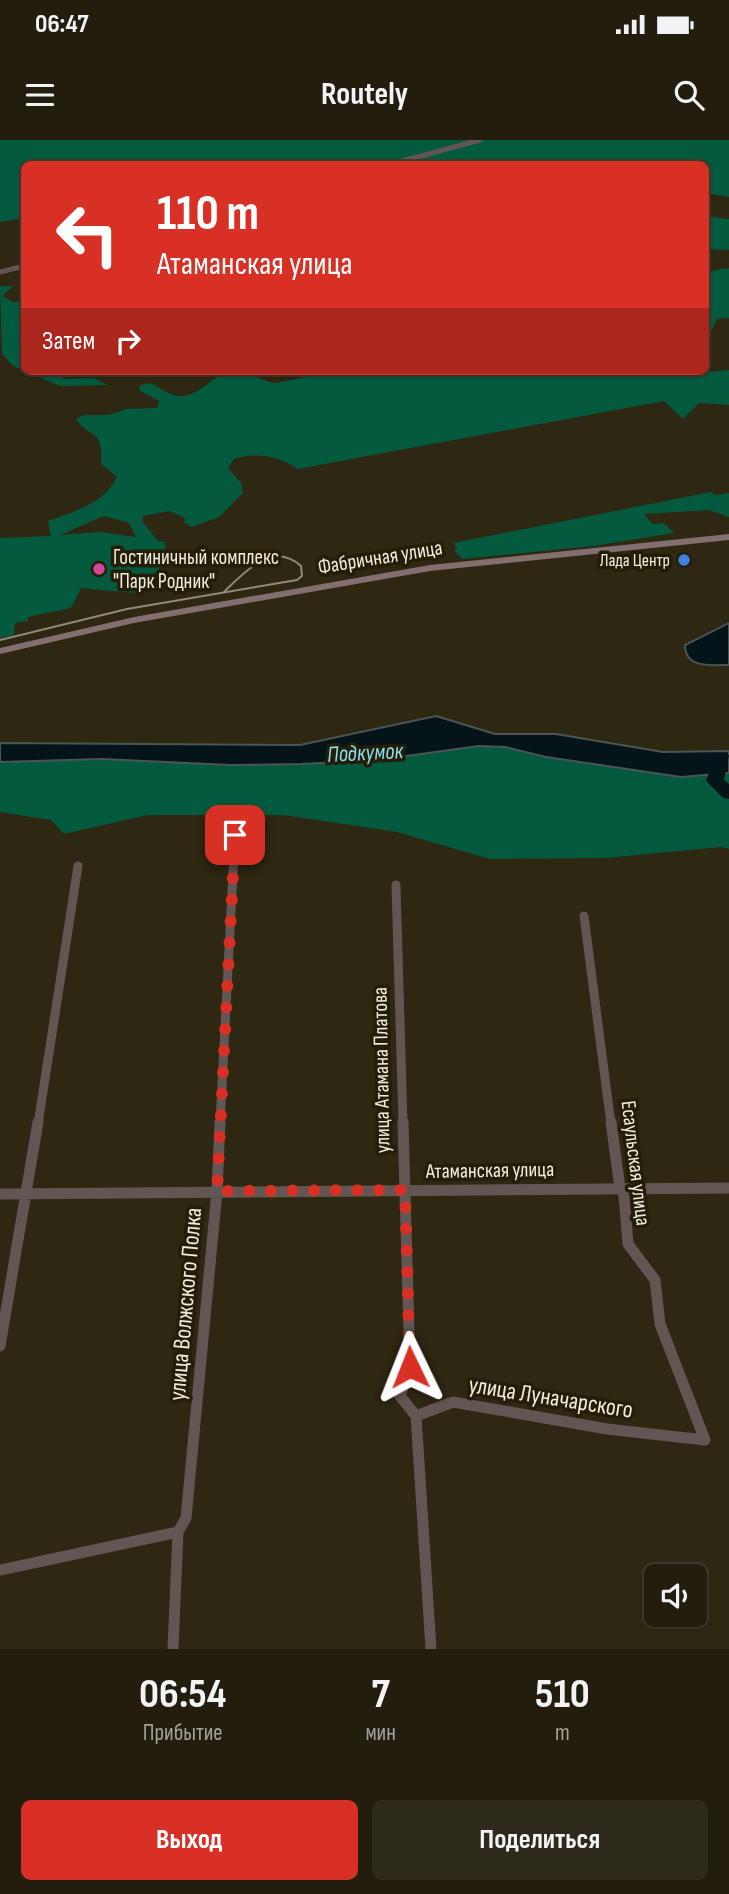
<!DOCTYPE html>
<html lang="ru">
<head>
<meta charset="utf-8">
<style>
	body { margin:0; font-family:"Sofia Sans Condensed",sans-serif; background:#2e2a1b; color:#f1f3f6; height:100vh; display:flex; flex-direction:column; font-size:26px; white-space:nowrap }
	* { box-sizing:border-box; margin:0 }
	p { font-size:23px; color:#a2a29d }
	.icon { flex:none; width:38px; height:38px; fill:none; stroke:currentColor; stroke-width:2; stroke-linecap:round; stroke-linejoin:round }
	.map { position:relative; height:1509px; overflow:hidden }
	.drawer { display:flex; flex-direction:column; background:#221d0d; flex:1 }
	.drawer>* { flex:none }
	.guide { position:absolute; left:21px; top:21px; width:688px; height:214px; border-radius:10px; box-shadow:0 2px 5px #0004,0 0 0 2px #3f3b2e; background:#d93025; color:#fff; overflow:hidden }
	.tools { position:absolute; left:644px; top:1424px; display:grid; gap:14px }
	.tools a { display:grid; place-items:center; width:63px; height:63px; border-radius:10px; background:#221d0d; box-shadow:0 2px 5px #0004,0 0 0 2px #3f3b2e; font-size:35px }
	.pin { position:absolute; display:grid; place-items:center; width:60px; height:60px; color:#fff; margin:-30px; border-radius:14px; box-shadow:0 4px 10px #0006 }
	.me { position:absolute; width:77px; margin:-38px; rotate:358deg; stroke-linejoin:round; filter:drop-shadow(0 0 5px #0008) }
	.turn { display:flex; align-items:center; gap:24px; height:147px; padding:0 21px; font-size:32px }
	.turn .icon { width:91px; height:91px; stroke-width:2.5 }
	.turn b { display:block; font-size:49px; line-height:60px }
	.then { display:flex; align-items:center; height:66px; padding:0 21px; background:#0003; gap:14px; font-size:26px }
	.eta { display:flex; justify-content:space-evenly; align-items:center; height:119px; text-align:center }
	.eta b { font-size:42px; font-weight:700; line-height:49px }
	.button { display:flex; gap:14px; margin-top:auto; padding:14px 21px }
	.button a { flex:1; height:80px; border-radius:10px; background:#d93025; color:#fff; font-size:28px; font-weight:700; line-height:80px; text-align:center }
	.button a+a { background:#2e2a1b; color:#f1f3f6 }
	.status { display:flex; justify-content:space-between; align-items:center; height:49px; padding:0 35px; background:#221d0d; direction:ltr }
	.status svg { height:19px; fill:currentColor }
	header { display:flex; justify-content:space-between; align-items:center; height:91px; padding:0 21px; background:#221d0d; font-size:32px; font-weight:700 }
	.map>svg:first-child { display:block }
	.green { fill:#035a3f; fill-rule:evenodd }
	.water { fill:#051419; stroke:#4c5554; stroke-width:2 }
	.lines { fill:none; stroke-linecap:round; stroke-linejoin:round }
	.river { fill:#051419; fill-rule:evenodd }
	.street-far2 { stroke:#625655; stroke-width:5 }
	.street-far1 { stroke:#625655; stroke-width:9 }
	.street { stroke:#625655; stroke-width:11 }
	.secondary { fill:#836f6f; fill-rule:evenodd }
	.tram { stroke:#908a78; stroke-width:2 }
	.route { stroke:#d93025; stroke-width:12; stroke-dasharray:0 21.6 }
	.shop-dot { fill:#3f7fe0; stroke:#241d07; stroke-width:2.5 }
	.hotel-dot { fill:#d1479c; stroke:#241d07; stroke-width:2.5 }
	.labels { text-anchor:middle; stroke-width:7; stroke-linejoin:round; paint-order:stroke }
	.far-poi-label { font-size:18px; fill:#f0ecde; stroke:#241d07; text-anchor:end }
	.poi-label { font-size:21px; fill:#f0ecde; stroke:#241d07; text-anchor:start }
	.street-label { font-size:21px; fill:#f0ecde; stroke:#241d07 }
	.water-label { font-size:23px; font-style:italic; fill:#8addf5; stroke:#241d07 }
	.near-street-label { font-size:24px; fill:#f0ecde; stroke:#241d07 }
</style>
</head>
<body>
<div class="status"><b>06:47</b><svg viewBox="0 0 49 12"><path d="M0 12V9h3v3zM5 12V6h3v6zM10 12V3h3v9zM15 12V0h3v12zM26 1h20v11H26zM47 4h2v5h-2z"/></svg></div>
<header><svg class="icon" aria-label="menu" viewBox="0 0 24 24"><path d="M4 6h16M4 12h16M4 18h16"/></svg>Routely<svg class="icon" aria-label="search" viewBox="0 0 24 24"><circle cx="10" cy="10" r="6"/><path d="M15 15l6 6"/></svg></header>
<div class="map">
<svg width="729" height="1509" viewBox="0 0 729 1509">
	<rect width="100%" height="100%" fill="#2e2711"/>
	<!-- green -->
	<path class="green" d="M0,0h729v57l-24,-4v-29h-681v54l-24,4z
		M705,76l24,3v31l-24,-1z
		M729,128v50l-12,1 -7,15 -5,2v-64z
		M0,146h13l-11,10 11,6 11,-2v71l-12,-6 -10,-11z
		M729,230v35l-30,-2 -16,16 -19,-18 -366,68c-20,-13 -42,-17 -64,-10l-6,9 13,15 2,10 -24,24 -28,10 -7,-5 1,-4 -16,-7 -26,5 -1,5 16,20 7,1c2,25 -13,38 -31,51l-53,-5 -10,20 -43,9v4l-13,2 -1,12 -14,3v-100l51,-2 -3,-15c25,-9 57,-18 69,-44l-16,-13c2,-38 -11,-24 -25,-45l8,-4h25l17,-6 31,-1 2,-7 -19,-10 -1,-5 8,-3c13,2 20,14 35,13 22,-2 31,-24 53,-25 17,-1 26,11 41,12l58,-12h349l4,3zM104,376l25,7 7,14 -36,-5 -40,3z
		M25,231h30l9,8 30,-1 13,7 -47,1z
		M711,352l4,3 14,-2v24l-20,-7 -65,4 9,10 11,-1 10,10 -80,13 -132,13 -8,-9 3,-2 -4,-5z
		M479,606l26,1 84,17 140,9v76l-8,-2 -115,11 -116,1 -93,-27 -114,-17h-135l-84,19 -13,-14 -51,-8v-50l102,-3 128,6 72,-1 75,-4z"/>
	<!-- water -->
	<path class="water" d="M729,483v42c-17,0 -44,4 -44,-20z
		M436,576l59,18h61l107,18 66,-1v22l-48,4 -135,-20 -41,-10 -26,-1 -102,14 -75,4 -72,1 -128,-6 -102,3v-19l300,2z"/>
	<g class="lines">
		<!-- river -->
		<path class="river" d="M723,614l6,1 -5,25 5,4v15l-6,-1 -17,-17 8,-22z"/>
		<!-- street-far2 -->
		<path class="street-far2" d="M391,24l89,-24
			M0,132l24,-6"/>
		<!-- street-far1 -->
		<path class="street-far1" d="M396,745l7,239
			M584,776l27,208
			M38,984l40,-258
			M220,984l15,-290"/>
		<!-- street -->
		<path class="street" d="M403,982l7,245 -10,29 16,20
			M0,1054l729,-6
			M0,1206l38,-224
			M416,1276l37,-14 154,27 98,11 -45,-116 -5,-44 -27,-36 -4,-49 -4,-7 -9,-66
			M416,1276l15,233
			M0,1430l178,-38
			M173,1509l5,-117 8,-14 31,-327 3,-69"/>
		<!-- secondary -->
		<path class="secondary" d="M729,394v6l-299,31 -296,52 -134,31v-6l134,-31 296,-52z"/>
		<!-- tram -->
		<path class="tram" d="M0,500l127,-31 170,-29 5,-4 -1,-10c-28,-25 -56,5 -77,26"/>
	</g>
	<g class="lines">
		<!-- route -->
		<path class="route" d="M235,695l-18,356 188,-1 5,177"/>
	</g>
	<!-- markers -->
	<circle class="shop-dot" cx="684" cy="420" r="7"/>
	<circle class="hotel-dot" cx="99" cy="429" r="7"/>
	<g class="labels">
		<!-- far-poi labels -->
		<g class="far-poi-label">
			<text x="670" y="426">Лада Центр</text>
		</g>
		<!-- poi labels -->
		<g class="poi-label">
			<text x="113" y="424">Гостиничный комплекс<tspan x="113" dy="24">"Парк Родник"</tspan></text>
		</g>
		<!-- street labels -->
		<g class="street-label">
			<text transform="translate(380 417) rotate(-9)" y="7">Фабричная улица</text>
			<text transform="translate(381 930) rotate(-91)" y="7">улица Атамана Платова</text>
			<text transform="translate(636 1023) rotate(83)" y="7">Есаульская улица</text>
			<text transform="translate(490 1030) rotate(-1)" y="7">Атаманская улица</text>
		</g>
		<!-- water labels -->
		<g class="water-label">
			<text transform="translate(365 612) rotate(-3)" y="8">Подкумок</text>
		</g>
		<!-- near-street labels -->
		<g class="near-street-label">
			<text transform="translate(185 1164) rotate(-85)" y="8">улица Волжского Полка</text>
			<text transform="translate(551 1257) rotate(9)" y="8">улица Луначарского</text>
		</g>
	</g>
</svg>
<div class="tools">
<a><svg class="icon" aria-label="sound" viewBox="0 0 24 24"><path d="M4 9h4l5-4v14l-5-4H4zM17 9q2 3 0 6"/></svg></a>
</div>
<div class="pin" style="left:235px;top:695px;background:#d93025"><svg class="icon" aria-label="arrive" viewBox="0 0 24 24"><path d="M6 21V4h12l-3 4 3 4H6"/></svg></div>
<svg class="me" style="left:410px;top:1227px" viewBox="-20 -20 40 40"><path d="M0-17L14 15 0 8-14 15z" fill="#d93025" stroke="#fff" stroke-width="4"/></svg>
<div class="guide">
<div class="turn"><svg class="icon" aria-label="left" viewBox="0 0 24 24"><path d="M17 20v-9H6M10 6l-5 5 5 5"/></svg><div><b>110 m</b>Атаманская улица</div></div>
<div class="then">Затем<svg class="icon" aria-label="right" viewBox="0 0 24 24"><path d="M7 20v-9h11M14 6l5 5-5 5"/></svg></div>
</div>
</div>
<section class="drawer">
<div class="eta">
<div><b>06:54</b><p>Прибытие</p></div>
<div><b>7</b><p>мин</p></div>
<div><b>510</b><p>m</p></div>
</div>
<div class="button"><a>Выход</a><a>Поделиться</a></div>
</section>
</body>
</html>
